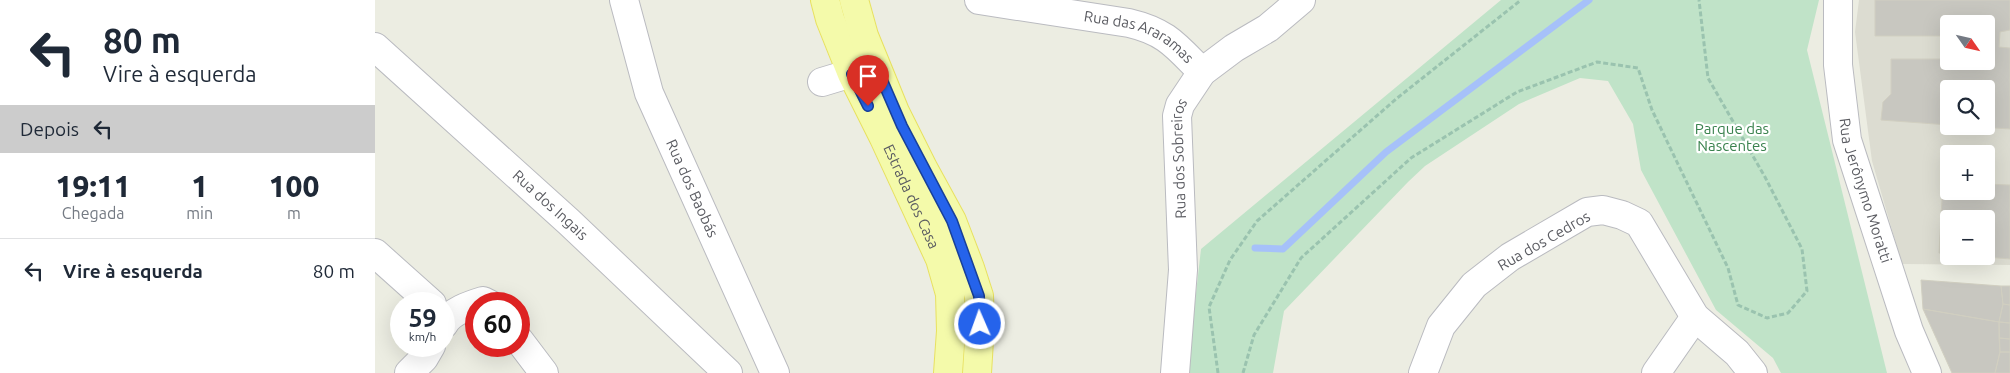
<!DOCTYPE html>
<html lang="pt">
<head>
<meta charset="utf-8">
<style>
	body { margin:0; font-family:Ubuntu,sans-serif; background:#f2f2f3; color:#1f2937; height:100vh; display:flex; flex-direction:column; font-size:19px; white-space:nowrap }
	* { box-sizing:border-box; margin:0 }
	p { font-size:16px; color:#747a83 }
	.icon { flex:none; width:28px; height:28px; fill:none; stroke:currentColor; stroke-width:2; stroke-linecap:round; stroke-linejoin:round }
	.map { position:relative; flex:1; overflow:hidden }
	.details { display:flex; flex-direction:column; background:#fff; width:375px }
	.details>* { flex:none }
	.top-card { background:#fff; color:#1f2937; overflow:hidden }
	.needle { width:32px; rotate:124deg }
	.controls { position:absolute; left:1565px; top:15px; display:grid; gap:10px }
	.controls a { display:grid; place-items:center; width:55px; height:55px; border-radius:5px; background:#fff; box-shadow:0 5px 20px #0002; font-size:25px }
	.speed { position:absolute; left:15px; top:292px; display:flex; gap:10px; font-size:25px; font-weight:700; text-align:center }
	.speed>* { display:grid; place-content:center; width:65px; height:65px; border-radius:50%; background:#fff; box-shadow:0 5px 20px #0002; line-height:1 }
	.speed small { font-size:12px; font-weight:400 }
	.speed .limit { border:8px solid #d22; background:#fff; color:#111 }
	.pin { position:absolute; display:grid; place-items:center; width:42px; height:42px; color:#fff; margin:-51px -21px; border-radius:50% 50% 50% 0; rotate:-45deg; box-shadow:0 0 5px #0007 }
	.pin .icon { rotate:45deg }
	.me { position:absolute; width:55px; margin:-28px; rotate:358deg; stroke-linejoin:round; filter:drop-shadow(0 0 4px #0008) }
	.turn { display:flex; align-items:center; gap:18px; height:105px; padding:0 20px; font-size:22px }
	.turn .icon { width:65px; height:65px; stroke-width:2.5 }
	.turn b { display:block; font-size:35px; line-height:42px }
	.then { display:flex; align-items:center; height:48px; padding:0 20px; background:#0003; gap:10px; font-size:19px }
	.eta { display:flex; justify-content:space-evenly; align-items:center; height:85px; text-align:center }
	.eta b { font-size:30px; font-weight:800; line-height:35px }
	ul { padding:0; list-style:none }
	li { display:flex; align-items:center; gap:15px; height:65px; padding:0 20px; border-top:1px solid #e0e1e3 }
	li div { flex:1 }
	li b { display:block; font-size:19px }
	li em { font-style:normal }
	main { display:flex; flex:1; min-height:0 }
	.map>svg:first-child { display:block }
	.education { fill:#dcdcd1; fill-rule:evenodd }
	.green { fill:#c0e3c8 }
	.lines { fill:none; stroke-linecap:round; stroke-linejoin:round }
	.stream { stroke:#a6c1f9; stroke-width:7 }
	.building { fill:#c8c7c0; stroke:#d1cfc1 }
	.minor-casing { stroke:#babbc0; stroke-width:30 }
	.major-casing { stroke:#e8e160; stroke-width:30 }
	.path { stroke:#9ac3af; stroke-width:3; stroke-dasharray:5 2.5; stroke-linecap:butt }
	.minor { stroke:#fff; stroke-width:28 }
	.major { stroke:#f4faaa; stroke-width:28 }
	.route-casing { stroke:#184099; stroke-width:12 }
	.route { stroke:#2563eb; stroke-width:9 }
	.labels { text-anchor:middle; stroke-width:4.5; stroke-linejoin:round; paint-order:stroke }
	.street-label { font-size:15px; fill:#5b5c62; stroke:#fff }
	.park-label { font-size:15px; fill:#3a824e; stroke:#fff }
</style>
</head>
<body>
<main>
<section class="details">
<div class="top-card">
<div class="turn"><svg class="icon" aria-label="left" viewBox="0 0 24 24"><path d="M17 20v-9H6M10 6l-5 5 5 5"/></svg><div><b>80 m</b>Vire à esquerda</div></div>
<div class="then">Depois<svg class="icon" aria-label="left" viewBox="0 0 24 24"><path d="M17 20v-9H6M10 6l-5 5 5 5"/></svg></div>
</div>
<div class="eta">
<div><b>19:11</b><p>Chegada</p></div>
<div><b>1</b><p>min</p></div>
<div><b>100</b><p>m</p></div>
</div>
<ul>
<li><svg class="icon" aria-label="left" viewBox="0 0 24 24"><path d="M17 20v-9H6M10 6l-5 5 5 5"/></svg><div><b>Vire à esquerda</b></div><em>80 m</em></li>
</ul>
</section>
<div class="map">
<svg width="1635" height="373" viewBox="0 0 1635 373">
	<rect width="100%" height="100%" fill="#ecede2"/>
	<!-- education -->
	<path class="education" d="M1484,0h151v265l-108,-1 -30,-103 -17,-129zM1574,24h37v37h-37zM1574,89h37v37h-37zM1574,154h37v37h-37zM1574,219h37v37h-37z"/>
	<!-- green -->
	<path class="green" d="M1126,0h318l-12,50 80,323h-106l-8,-15 -57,-48 -75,-140 -8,-46 -25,-43 -28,-3 -61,26 -94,62 -17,16 -124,129 -11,62h-86l14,-124z"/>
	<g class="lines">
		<!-- stream -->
		<path class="stream" d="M880,248l28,1 103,-97 203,-152"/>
	</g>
	<!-- building -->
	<path class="building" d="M1500,0h135v30l-10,2 -1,15 11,1v81l-44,-3h20v-37h-37v36l-68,-5 2,-18 8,-8v-35h58v2h37v-37h-37v12h-74z
		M1568,182h6v9h37v-7l24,1v74l-36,-3h12v-37h-37v35l-10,-1z
		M1546,280l80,6 2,18 -4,18 -76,-13z
		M1626,286h9v19l-7,-1z
		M1628,304l7,1v18l-11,-1z
		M1548,309l76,13 1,30 -5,21h-43z
		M1624,322l11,1v16l-11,-1z
		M1624,338l11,1v13h-10z
		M1625,352h10v21h-15z"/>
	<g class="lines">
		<!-- minor casing -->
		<g class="minor-casing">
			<g id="minor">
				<path id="s1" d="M249,0l25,93 126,280"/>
				<path id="s2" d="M604,0l150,23c38,9 47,23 73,49"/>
				<path id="s3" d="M1463,0v65l9,75 62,191 18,42"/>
				<path id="s4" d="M0,47l194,175 159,151"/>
				<path d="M447,82l53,-16"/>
				<path d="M0,253l57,51"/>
				<path d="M69,324c7,-13 26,-19 39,-23l6,3"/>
				<path d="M144,340l25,33"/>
				<path d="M34,373l15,-15 7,-12"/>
				<path id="s5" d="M800,373l8,-103 -6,-154 3,-11 22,-33 32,-24 34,-20 33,-28"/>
				<path d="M1048,373l18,-47 33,-41 36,-28 77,-45 16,-2 19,5 17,8 56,94 42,36 16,20"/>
				<path d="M1281,373l39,-56"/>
			</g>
		</g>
		<!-- major casing -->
		<g class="major-casing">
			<g id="major">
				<path id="s6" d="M450,0l5,19 22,55 32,64 56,121 10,35 1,37 -3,42"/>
				<path d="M479,0l10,36 31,76 28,56 29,53 18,47 9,28 1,28 -3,49"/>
			</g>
		</g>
		<!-- path -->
		<path class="path" d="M843,373l-9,-66 21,-47 27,-39 139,-122 125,-99
			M868,373l11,-38 47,-77 110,-100 106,-66 80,-30 41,6 14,42 76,158 10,37 29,13 21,-5 19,-22 -5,-42 -37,-72 -57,-99 -9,-78"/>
		<!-- minor -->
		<use href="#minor" class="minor"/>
		<!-- major -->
		<use href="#major" class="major"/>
	</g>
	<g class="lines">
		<!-- route casing -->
		<g class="route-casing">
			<path id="route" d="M493,106l-16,-32 24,-8 26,60 50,95 27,75 1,28"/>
		</g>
		<!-- route -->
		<use href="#route" class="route"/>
	</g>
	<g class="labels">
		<!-- street labels -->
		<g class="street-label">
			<text dy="5" stroke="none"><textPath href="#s2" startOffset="166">Rua das Araramas</textPath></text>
			<text dy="5" stroke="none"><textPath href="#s5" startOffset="215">Rua dos Sobreiros</textPath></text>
			<text dy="5" stroke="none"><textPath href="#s1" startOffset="201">Rua dos Baobás</textPath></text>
			<text dy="5" stroke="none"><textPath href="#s3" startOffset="194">Rua Jerônymo Moratti</textPath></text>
			<text dy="5" stroke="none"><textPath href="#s6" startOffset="215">Estrada dos Casa</textPath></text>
			<text dy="5" stroke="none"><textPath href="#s4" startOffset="236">Rua dos Ingais</textPath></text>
			<text transform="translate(1169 241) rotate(-30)" y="5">Rua dos Cedros</text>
		</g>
		<!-- park labels -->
		<g class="park-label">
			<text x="1357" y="134">Parque das<tspan x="1357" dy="17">Nascentes</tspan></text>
		</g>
	</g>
</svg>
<div class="controls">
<a><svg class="needle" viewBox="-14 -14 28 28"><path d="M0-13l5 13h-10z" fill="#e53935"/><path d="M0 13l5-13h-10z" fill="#747a83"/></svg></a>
<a><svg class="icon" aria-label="search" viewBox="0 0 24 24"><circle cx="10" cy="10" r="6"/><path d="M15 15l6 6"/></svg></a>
<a>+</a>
<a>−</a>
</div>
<div class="speed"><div>59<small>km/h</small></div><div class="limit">60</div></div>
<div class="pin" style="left:493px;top:106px;background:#d93025"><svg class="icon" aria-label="arrive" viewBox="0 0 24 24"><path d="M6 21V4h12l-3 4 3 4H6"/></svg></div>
<svg class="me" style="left:605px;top:324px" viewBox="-20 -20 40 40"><circle r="17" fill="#2563eb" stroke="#fff" stroke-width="3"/><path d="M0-11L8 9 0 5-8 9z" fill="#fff"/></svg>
</div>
</main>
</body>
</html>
